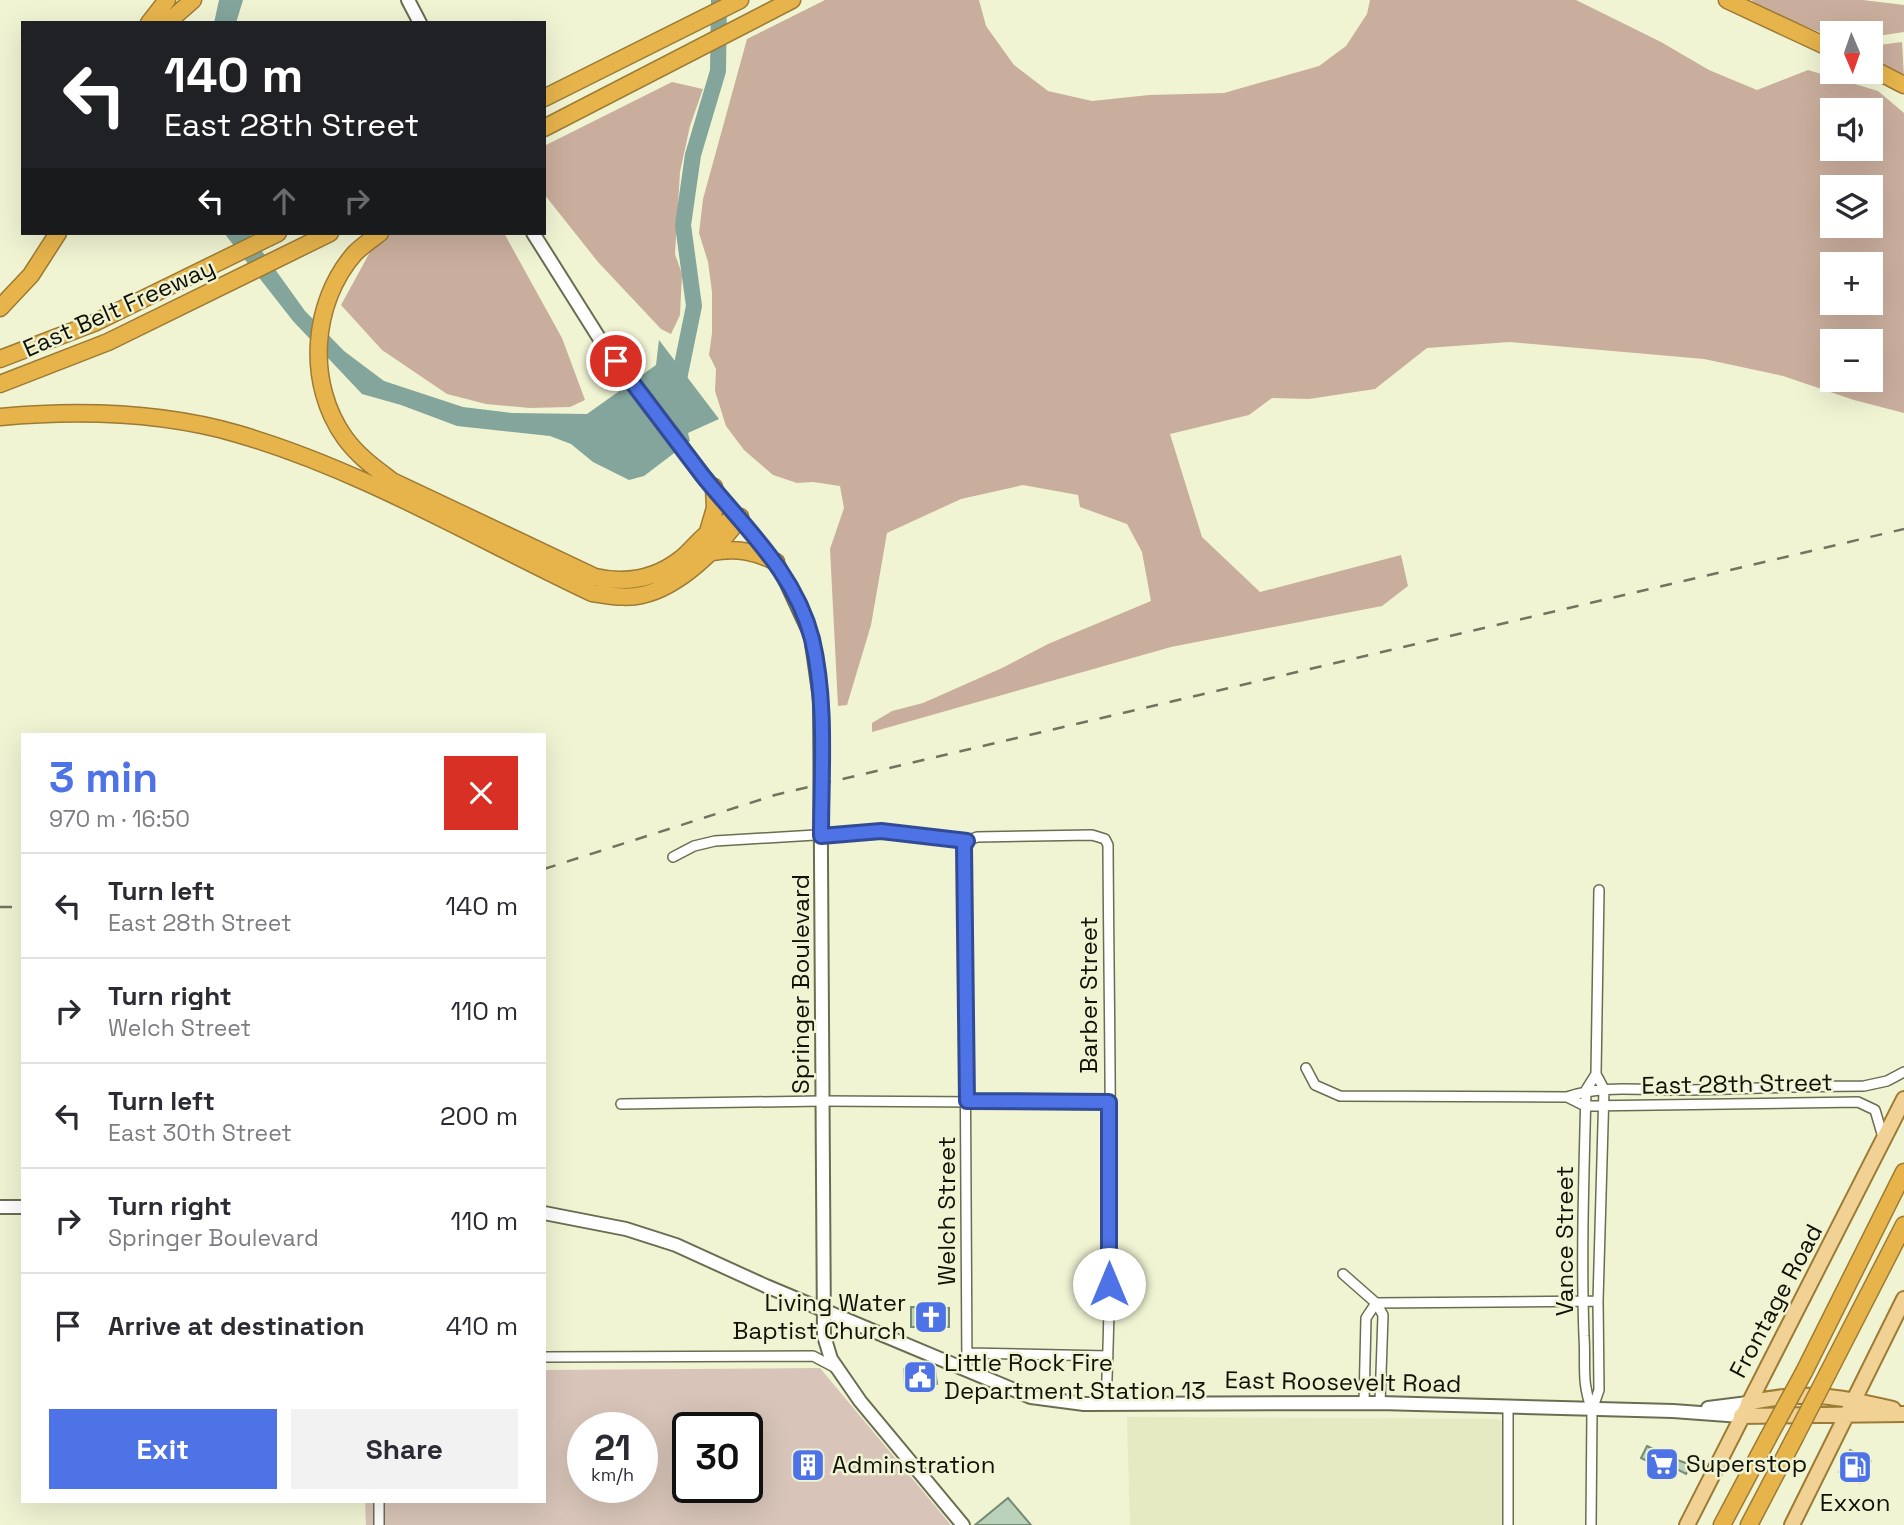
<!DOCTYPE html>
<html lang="en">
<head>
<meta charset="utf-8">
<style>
	body { margin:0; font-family:"Space Grotesk",sans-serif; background:#f2f2f3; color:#2b2b33; height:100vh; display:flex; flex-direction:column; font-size:26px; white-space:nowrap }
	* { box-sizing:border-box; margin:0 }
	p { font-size:23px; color:#7c7c81 }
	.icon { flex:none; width:38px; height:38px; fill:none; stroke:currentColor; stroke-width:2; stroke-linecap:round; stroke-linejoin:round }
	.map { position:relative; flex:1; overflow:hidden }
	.drawer { position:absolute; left:21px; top:733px; width:525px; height:770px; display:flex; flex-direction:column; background:#fff; border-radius:0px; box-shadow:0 7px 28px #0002 }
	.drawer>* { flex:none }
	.top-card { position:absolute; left:21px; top:21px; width:525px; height:214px; border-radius:0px; box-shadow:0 7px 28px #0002; background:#202124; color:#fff; overflow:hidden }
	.needle { width:46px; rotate:178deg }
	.tools { position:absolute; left:1820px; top:21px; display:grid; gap:14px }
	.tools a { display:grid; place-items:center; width:63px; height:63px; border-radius:0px; background:#fff; box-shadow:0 7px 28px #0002; font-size:35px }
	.speed { position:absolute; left:567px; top:1412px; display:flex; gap:14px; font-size:35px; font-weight:700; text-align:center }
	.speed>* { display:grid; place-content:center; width:91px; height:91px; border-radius:50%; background:#fff; box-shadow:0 7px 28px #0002; line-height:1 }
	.speed small { font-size:18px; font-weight:400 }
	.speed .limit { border:4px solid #111; border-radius:10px; background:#fff; color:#111 }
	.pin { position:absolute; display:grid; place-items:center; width:60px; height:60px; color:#fff; margin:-30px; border:4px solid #fff; border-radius:50%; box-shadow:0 2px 7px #0007 }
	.me { position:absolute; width:77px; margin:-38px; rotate:0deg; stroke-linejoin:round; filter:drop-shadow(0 0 5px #0008) }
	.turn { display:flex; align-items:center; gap:24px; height:147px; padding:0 28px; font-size:32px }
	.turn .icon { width:91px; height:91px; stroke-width:2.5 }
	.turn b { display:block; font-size:49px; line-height:60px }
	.lanes { display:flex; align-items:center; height:66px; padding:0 28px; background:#0003; justify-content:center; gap:35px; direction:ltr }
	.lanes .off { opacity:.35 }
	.round { display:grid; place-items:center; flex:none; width:74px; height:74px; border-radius:0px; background:#f2f2f3 }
	.summary { display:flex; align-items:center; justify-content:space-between; height:119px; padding:0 28px }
	h1 { font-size:42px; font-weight:600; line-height:52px; color:#4d73e6 }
	.action { display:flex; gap:14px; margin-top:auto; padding:14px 28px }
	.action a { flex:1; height:80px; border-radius:0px; background:#4d73e6; color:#fff; font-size:28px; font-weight:600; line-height:80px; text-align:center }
	.action a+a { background:#f2f2f3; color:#2b2b33 }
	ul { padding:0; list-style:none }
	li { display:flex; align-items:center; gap:21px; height:105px; padding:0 28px; border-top:2px solid #e1e1e2 }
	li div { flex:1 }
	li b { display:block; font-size:26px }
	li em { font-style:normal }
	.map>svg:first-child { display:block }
	.built { fill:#e5eac2 }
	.green { fill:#d8c4b8; fill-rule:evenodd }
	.forest { fill:#caae9d; fill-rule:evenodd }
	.water { fill:#83a59b }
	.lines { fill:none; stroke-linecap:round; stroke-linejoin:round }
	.river { stroke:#83a59b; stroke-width:16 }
	.building { fill:#bad2b9; stroke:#758c74; stroke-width:2 }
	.street-casing { stroke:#6a6d50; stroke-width:12 }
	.secondary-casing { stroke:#6a6d50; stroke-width:16 }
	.primary-casing { stroke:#9c7b34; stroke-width:18 }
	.highway-casing { stroke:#9c7b34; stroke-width:19 }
	.street { stroke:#fff; stroke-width:9 }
	.secondary { stroke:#fff; stroke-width:12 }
	.primary { stroke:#f1d294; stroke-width:14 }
	.highway { stroke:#e7b44c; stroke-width:16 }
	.rail { stroke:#72745f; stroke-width:2.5; stroke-dasharray:12 12; stroke-linecap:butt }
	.highway-bridge-casing { stroke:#9c7b34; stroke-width:19; stroke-linecap:butt }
	.highway-bridge { stroke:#e7b44c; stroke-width:16 }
	.route-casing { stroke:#324b96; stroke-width:18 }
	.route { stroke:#4d73e6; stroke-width:12 }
	.labels { text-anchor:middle; stroke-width:5; stroke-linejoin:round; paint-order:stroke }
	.street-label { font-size:24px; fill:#111207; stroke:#f0f4d3 }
	.poi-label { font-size:24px; fill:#111207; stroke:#f0f4d3; text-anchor:start }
</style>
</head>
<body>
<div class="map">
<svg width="1904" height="1525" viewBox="0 0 1904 1525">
	<rect width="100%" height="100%" fill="#f0f4d3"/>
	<!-- built -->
	<path class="built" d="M1127,1417l370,2 6,2 -1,104h-372z"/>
	<!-- green -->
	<path class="green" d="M820,1368l131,157h-585l-1,-23h179v-132zM583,1428h59v60h-59zM688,1428h59v60h-59z"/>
	<!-- forest -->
	<path class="forest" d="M825,0h154l7,26 28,39 34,26 44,10 57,-6 75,-2 95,-27 27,-20 21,-32 3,-14h206l85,42 48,28 48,20 51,-20 70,21 26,22v300l-50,-13 -71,-24 -79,-17 -194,-17 -83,6 -52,41 -66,10 -37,-1 -23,17 -79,19 32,103 58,55 141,-37 7,31 -26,20 -211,41 -299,85v-9l20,-12 31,-8 79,-35 46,-24 103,-43 -9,-49 -15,-28 -47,-17 -2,-12 -55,-10 -62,14 -74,34 -16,92 -24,80 -9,1 -8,-157 14,-41 -4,-22 -27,-4 -16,1 -24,-8 -29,-25 -18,-24 -11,-35 1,-22 -7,-14 3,-22v-41l-4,-30 -9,-29 4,-34 44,-160zM1832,110h39v39h-39zM1832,187h39v39h-39zM1871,264v39h-39v-39zM1871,341v39h-39v-39z
		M1752,0h111l41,5v27l-33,5v-4h-39v4l-77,-31z
		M1902,42l2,35 -33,-19v-12z
		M672,82l31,7 -13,37 -10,46 -5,82 7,20 -2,41 -9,19 -10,-5 -63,-67 -54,-68v-48z
		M389,233h115l58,105 23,62 -15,7 -40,1 -44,-4 -39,-10 -65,-44 -41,-45 34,-62z"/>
	<!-- water -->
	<path class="water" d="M219,0h24l-7,23h-22z
		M224,233h25l56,78 39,40 40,30 79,26 49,6 75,1 69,-49 3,-25 60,79 -31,14 2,8 -46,35 -15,4 -36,-18 -22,-18 -21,-8 -93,-10 -56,-21 -39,-11 -69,-73z"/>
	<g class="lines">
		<!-- river -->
		<path class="river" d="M677,389l17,-83 -11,-81 10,-70 25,-84 1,-71"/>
	</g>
	<!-- building -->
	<path class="building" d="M911,1307l38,1v19h-38z
		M904,1369h31l2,15 -21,3 1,-3 -12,1z
		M1647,1446l20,10 24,9 -5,9 -17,-9 -3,5 -25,-12z
		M1850,1450l21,11 -11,22 -21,-11z
		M815,1453l7,5 -4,6 3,2 -5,7 -3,-2 -4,5 -4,-3 -1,2 -8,-9 5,-7 6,5z
		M1008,1498l23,27h-56z"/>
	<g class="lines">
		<!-- street casing -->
		<g class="street-casing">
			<path id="street" d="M967,841l-3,4 3,526
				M673,857l21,-11 21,-5 166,-10 86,10 10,-4 115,-2 13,4 3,6c1,186 6,373 -2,558
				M1306,1068l9,17 25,11 227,1c36,-13 75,-6 112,-7 62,-1 123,-4 185,-4l23,-5 17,-9
				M1567,1097l18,9 273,-4 17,8 8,27
				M621,1104l201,-3 287,2
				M1343,1274l33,29 7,12 -3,88
				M1376,1303l222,-2
				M967,1353l141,3
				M544,1357l269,-1 21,11
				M1364,1403l2,-85 10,-15
				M1508,1408v117
				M1592,1410c-11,-28 -6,-45 -8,-74 -3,-81 0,-164 2,-246l10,-16
				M379,1502v23
				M1591,1525l1,-115 7,-20 -1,-89 6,-212 -8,-15 3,-184"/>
		</g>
		<!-- secondary casing -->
		<g class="secondary-casing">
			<path id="secondary" d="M408,0l12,23
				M533,233l68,108 104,136 74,90 32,69 9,63 4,637 7,23 29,42 103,124
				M0,1207h23
				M544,1213l82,16 50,16 90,41 265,111 53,7 296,-1 293,8 68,5
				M1708,1408l40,-5"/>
		</g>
		<!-- primary casing -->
		<g class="primary-casing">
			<path id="primary" d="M1748,1403c57,-13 89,-7 145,6
				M1741,1416l163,-2
				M1687,1525l217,-426
				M1792,1525l112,-226"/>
		</g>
		<!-- highway casing -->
		<g class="highway-casing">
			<path id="highway" d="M1727,0l105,49
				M149,23l18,-23
				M167,23l26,-23
				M1871,68l33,17
				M544,98l196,-98
				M544,128l248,-128
				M380,233c-8,6 -18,13 -25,20 -44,50 -49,131 -10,185 13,18 30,30 47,43l203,96c31,7 61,2 87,-19 11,-9 20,-23 33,-30 7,-5 17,-8 25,-11
				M0,308l31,-33 27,-42
				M0,359l94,-36 184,-90
				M0,384l108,-42 222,-109
				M0,417c78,-7 162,-5 238,17 124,36 237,104 354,159 16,2 34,6 50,2 37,-8 78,-48 98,-78
				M707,535l8,-27 -1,-21
				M712,552c25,-4 42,-1 64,10
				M1804,1372l100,-200
				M1828,1373l76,-148
				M1722,1525l46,-87
				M1749,1525l45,-86"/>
		</g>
		<!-- street -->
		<use href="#street" class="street"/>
		<!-- secondary -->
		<use href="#secondary" class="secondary"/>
		<!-- primary -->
		<use href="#primary" class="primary"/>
		<!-- highway -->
		<use href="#highway" class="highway"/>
		<!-- rail -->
		<path class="rail" d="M544,869l231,-74 1129,-266
			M0,907h23"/>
		<!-- highway-bridge casing -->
		<g class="highway-bridge-casing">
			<path id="highway-bridge" d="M1768,1438l36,-66
				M1794,1439l34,-66"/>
		</g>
		<!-- highway-bridge -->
		<use href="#highway-bridge" class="highway-bridge"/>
	</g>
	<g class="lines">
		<!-- route casing -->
		<g class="route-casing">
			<path id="route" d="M616,361c29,38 58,77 87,115 41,51 92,96 109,163 15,63 9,133 9,197l60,-5 86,10 -3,4 3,256 142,1v182"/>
		</g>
		<!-- route -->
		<use href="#route" class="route"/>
	</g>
	<!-- icons -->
	<defs>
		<g id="church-square" transform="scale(1.75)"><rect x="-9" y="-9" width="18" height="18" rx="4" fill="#4d73e6" stroke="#f0f4d3"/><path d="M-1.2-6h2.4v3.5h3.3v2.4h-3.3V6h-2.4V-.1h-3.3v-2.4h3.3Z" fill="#fff"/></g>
		<g id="civic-square" transform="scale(1.75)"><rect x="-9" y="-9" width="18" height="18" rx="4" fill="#4d73e6" stroke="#f0f4d3"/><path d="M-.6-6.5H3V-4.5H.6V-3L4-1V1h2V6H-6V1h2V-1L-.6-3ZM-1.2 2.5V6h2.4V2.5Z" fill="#fff"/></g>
		<g id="supermarket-square" transform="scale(1.75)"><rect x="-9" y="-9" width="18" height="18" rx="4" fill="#4d73e6" stroke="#f0f4d3"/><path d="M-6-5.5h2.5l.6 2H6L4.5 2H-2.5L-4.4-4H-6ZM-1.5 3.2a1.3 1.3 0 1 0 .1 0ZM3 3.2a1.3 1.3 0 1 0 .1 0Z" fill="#fff"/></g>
		<g id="building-square" transform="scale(1.75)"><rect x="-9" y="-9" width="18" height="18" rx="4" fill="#4d73e6" stroke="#f0f4d3"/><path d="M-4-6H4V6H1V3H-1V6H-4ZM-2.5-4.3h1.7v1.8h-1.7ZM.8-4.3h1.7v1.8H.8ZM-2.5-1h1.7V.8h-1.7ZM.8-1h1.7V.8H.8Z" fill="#fff"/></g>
		<g id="fuel-square" transform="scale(1.75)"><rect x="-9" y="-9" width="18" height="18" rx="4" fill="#4d73e6" stroke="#f0f4d3"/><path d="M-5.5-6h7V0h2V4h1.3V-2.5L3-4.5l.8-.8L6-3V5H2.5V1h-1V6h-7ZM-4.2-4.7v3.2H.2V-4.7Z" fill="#fff"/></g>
	</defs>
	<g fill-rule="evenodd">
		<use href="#church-square" x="931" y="1317"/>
		<use href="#civic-square" x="920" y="1377"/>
		<use href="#supermarket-square" x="1662" y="1464"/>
		<use href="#building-square" x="808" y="1465"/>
		<use href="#fuel-square" x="1855" y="1467"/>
	</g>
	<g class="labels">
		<!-- street labels -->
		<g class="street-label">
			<text transform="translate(119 308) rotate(-24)" y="8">East Belt Freeway</text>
			<text transform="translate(801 984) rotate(-90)" y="8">Springer Boulevard</text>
			<text transform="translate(1089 995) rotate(-90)" y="8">Barber Street</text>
			<text transform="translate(1737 1084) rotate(-1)" y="8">East 28th Street</text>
			<text transform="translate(947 1211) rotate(-90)" y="8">Welch Street</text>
			<text transform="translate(1565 1241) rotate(-90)" y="8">Vance Street</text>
			<text transform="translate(1776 1301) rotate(-62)" y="8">Frontage Road</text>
			<text transform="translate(1343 1382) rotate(1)" y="8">East Roosevelt Road</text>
		</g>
		<!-- poi labels -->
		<g class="poi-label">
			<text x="906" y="1311" text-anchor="end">Living Water<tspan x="906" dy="28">Baptist Church</tspan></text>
			<text x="944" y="1371">Little Rock Fire<tspan x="944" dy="28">Department Station 13</tspan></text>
			<text x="1686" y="1472">Superstop</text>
			<text x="832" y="1473">Adminstration</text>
			<text x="1855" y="1511" text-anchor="middle">Exxon</text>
		</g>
	</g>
</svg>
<div class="tools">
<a><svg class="needle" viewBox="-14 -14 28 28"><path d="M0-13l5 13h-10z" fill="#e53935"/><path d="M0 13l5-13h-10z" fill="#7c7c81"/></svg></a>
<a><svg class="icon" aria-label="sound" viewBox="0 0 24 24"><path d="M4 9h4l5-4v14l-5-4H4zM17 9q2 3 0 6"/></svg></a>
<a><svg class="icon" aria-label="layers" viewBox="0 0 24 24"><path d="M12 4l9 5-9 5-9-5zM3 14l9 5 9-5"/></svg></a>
<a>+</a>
<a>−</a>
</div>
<div class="speed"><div>21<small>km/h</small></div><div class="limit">30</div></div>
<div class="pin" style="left:616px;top:361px;background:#d93025"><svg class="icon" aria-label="arrive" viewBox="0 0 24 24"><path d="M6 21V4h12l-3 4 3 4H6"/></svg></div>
<svg class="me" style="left:1109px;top:1284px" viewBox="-20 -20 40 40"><circle r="19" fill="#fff"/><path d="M0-13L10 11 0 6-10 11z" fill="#4d73e6"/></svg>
<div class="top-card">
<div class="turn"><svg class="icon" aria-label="left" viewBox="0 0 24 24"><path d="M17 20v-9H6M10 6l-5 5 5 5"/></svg><div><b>140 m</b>East 28th Street</div></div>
<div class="lanes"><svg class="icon" aria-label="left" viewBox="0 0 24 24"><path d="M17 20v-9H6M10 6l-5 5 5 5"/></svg><svg class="icon off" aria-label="ahead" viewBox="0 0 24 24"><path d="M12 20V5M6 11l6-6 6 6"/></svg><svg class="icon off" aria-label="right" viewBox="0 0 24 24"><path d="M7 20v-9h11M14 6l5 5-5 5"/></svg></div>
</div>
<section class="drawer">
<div class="summary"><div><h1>3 min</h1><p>970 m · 16:50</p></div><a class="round" style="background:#d93025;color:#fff"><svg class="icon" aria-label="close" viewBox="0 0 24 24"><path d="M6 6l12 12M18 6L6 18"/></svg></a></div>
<ul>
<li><svg class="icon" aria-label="left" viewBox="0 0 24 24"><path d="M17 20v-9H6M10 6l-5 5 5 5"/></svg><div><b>Turn left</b><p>East 28th Street</p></div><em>140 m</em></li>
<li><svg class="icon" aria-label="right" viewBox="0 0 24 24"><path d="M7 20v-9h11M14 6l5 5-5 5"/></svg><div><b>Turn right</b><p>Welch Street</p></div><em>110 m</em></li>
<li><svg class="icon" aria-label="left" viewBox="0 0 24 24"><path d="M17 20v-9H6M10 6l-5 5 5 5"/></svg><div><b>Turn left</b><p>East 30th Street</p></div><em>200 m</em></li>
<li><svg class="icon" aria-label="right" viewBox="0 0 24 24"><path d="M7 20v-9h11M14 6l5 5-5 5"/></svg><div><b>Turn right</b><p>Springer Boulevard</p></div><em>110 m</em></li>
<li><svg class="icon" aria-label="arrive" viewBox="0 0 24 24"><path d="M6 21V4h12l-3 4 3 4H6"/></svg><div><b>Arrive at destination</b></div><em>410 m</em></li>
</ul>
<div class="action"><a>Exit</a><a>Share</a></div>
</section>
</div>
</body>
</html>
